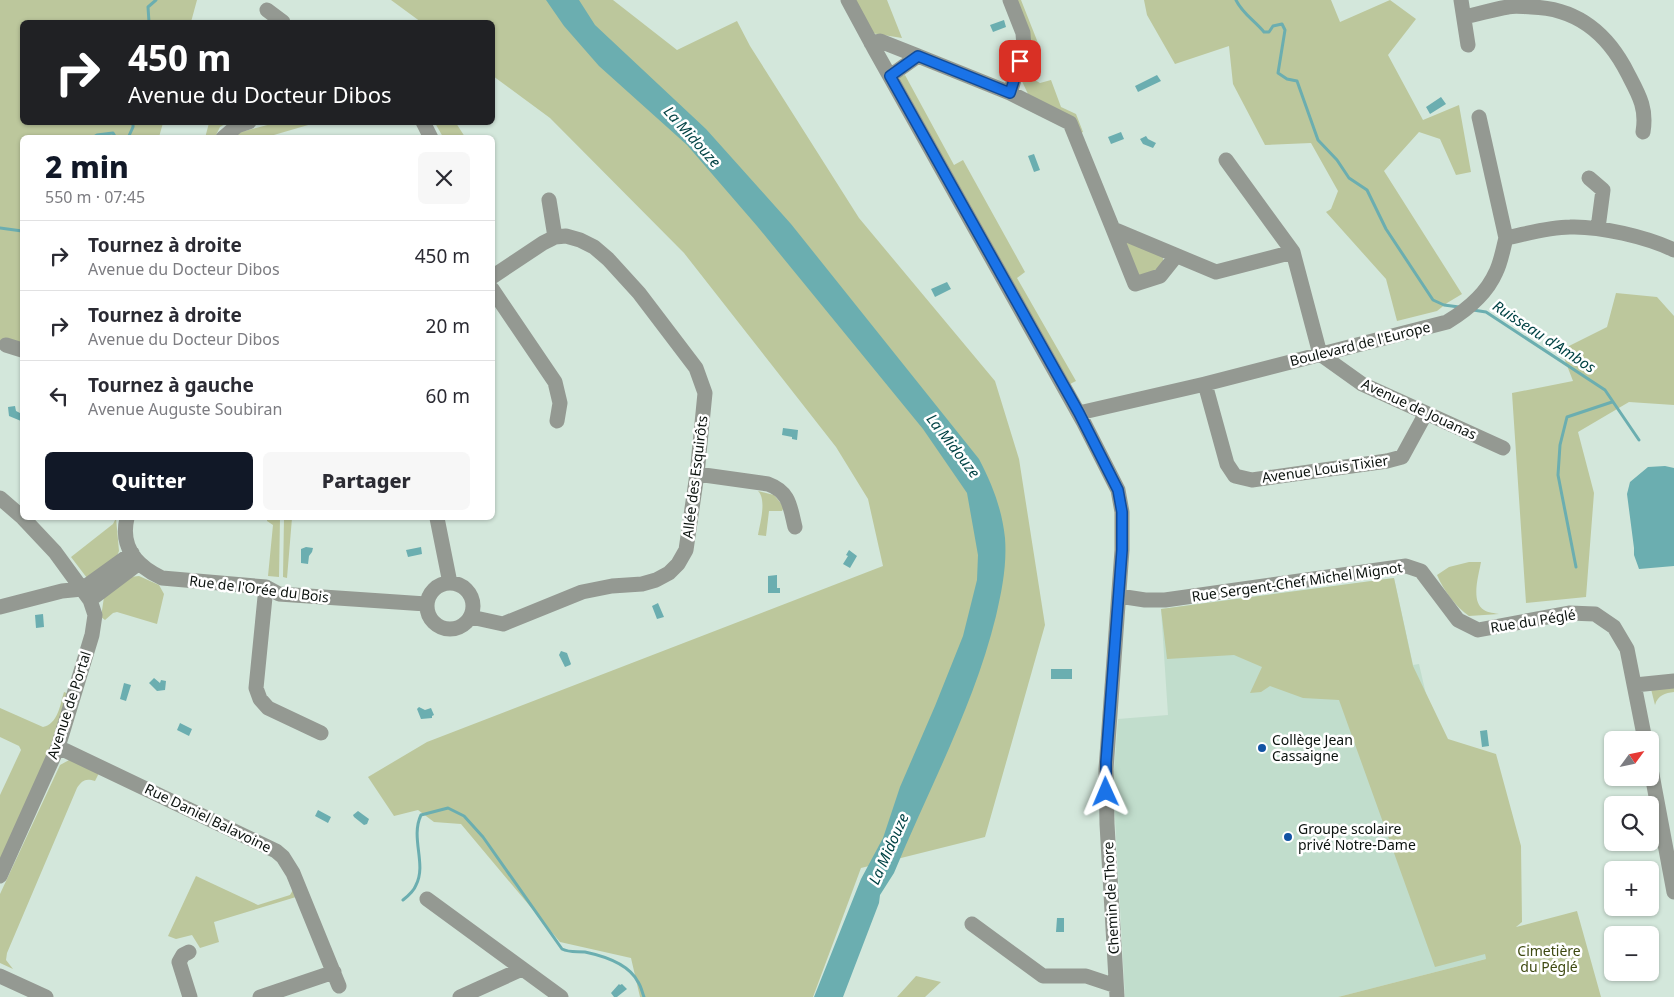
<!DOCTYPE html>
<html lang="fr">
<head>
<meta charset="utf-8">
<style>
	body { margin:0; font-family:"Noto Sans",sans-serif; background:#f7f7f7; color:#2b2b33; height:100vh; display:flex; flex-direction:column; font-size:19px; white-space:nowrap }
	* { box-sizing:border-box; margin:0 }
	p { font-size:16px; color:#7c7c81 }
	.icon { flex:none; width:28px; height:28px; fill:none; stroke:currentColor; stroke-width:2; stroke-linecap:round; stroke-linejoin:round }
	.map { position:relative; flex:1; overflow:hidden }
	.details { position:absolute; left:20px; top:135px; width:475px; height:385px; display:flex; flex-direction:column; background:#fff; border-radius:8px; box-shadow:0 1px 4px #0004 }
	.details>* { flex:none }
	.hud { position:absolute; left:20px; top:20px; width:475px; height:105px; border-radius:8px; box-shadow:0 1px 4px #0004; background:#202124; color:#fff; overflow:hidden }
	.needle { width:32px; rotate:57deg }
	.buttons { position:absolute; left:1604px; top:731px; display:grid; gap:10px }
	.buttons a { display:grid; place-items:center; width:55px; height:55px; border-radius:8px; background:#fff; box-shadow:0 1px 4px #0004; font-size:25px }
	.pin { position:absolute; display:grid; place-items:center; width:42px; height:42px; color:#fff; margin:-21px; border-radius:10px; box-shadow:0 2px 8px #0006 }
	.me { position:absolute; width:55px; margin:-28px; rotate:359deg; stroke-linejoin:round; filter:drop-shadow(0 0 4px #0008) }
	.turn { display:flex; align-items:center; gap:18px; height:105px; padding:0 25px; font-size:22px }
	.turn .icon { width:65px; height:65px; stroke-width:2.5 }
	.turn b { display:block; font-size:35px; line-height:42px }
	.round { display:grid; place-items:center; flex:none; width:52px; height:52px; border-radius:8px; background:#f7f7f7 }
	.head { display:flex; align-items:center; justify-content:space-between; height:85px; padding:0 25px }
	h1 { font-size:30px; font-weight:800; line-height:38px; color:#111827 }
	.primary-button { display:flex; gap:10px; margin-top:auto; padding:10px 25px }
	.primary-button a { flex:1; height:58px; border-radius:8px; background:#111827; color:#fff; font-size:20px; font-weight:800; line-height:58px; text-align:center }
	.primary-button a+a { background:#f7f7f7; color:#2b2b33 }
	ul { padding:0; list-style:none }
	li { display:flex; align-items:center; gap:15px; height:70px; padding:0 25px; border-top:1px solid #e1e1e2 }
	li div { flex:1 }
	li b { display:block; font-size:19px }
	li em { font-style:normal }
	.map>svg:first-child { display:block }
	.built { fill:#c1ddcc }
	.green { fill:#bcc79c }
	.water { fill:#6baeb0 }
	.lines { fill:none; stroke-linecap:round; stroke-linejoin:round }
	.stream { stroke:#6baeb0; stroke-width:3 }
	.minor { stroke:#949992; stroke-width:15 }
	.route-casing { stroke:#114b97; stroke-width:12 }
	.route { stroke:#1a73e8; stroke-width:9 }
	.poi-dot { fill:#1253a3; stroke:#fff; stroke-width:2 }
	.labels { text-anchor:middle; stroke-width:5; stroke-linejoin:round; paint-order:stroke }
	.street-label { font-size:14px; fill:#0b120e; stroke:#fff }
	.poi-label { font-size:14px; fill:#0b120e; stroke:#fff; text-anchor:start }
	.park-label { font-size:14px; fill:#3e4911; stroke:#fff }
	.water-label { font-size:15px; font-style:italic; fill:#004244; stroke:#fff }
</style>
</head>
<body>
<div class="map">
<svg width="1674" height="997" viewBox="0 0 1674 997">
	<rect width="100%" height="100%" fill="#d3e7db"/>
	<!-- built -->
	<path class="built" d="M1394,578l19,87 6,-1 63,272 4,23 -148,38h-213l-12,-215 5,-63 50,-4 -7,-106z"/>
	<!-- green -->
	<path class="green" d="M0,0h197l-6,22h-169v100l141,1 -4,14 -137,1v207l-22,-3z
		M391,0h222l64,50 60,-29 13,25 109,172 136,163 24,78 26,166 -60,212 -124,31 -48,129h-173l-9,-39 -71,-16 -99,-118 -27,-2 -16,-12 -24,6 -26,-39 59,-35 456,-176 -15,-67 -32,-52 -152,-194 -134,-135 -57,-42 -1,-54h-71z
		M855,0h32l15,38 -31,-5z
		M1017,0h4l17,43 -9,20 4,16 7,4 11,-3 10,27 15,7 7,18 -2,1 -53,-39 -8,-17c3,-8 8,-17 10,-26 4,-17 -7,-35 -13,-51z
		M1144,0h187l9,22 50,-22 26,19 -28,36 35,65 36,-15 12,67 -15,3 -16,-36 -21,-7 -35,39 78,123 -15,9 -10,8 -40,10 -11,-42 -60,-67 5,-3 7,-18 -27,-48 -46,2 -32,-61 -4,-38 -54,18 -28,-49z
		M905,75l49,90 9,-5 62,112 -8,6 59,103 -8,4 -170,-307z
		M209,123h18l-7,4 -5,10 -10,1z
		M275,123h40l-48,14 -33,1 7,-6z
		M435,123h21l9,14h-22z
		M1128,240l35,15v11l-24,12 -16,-32z
		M1616,293l41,4 17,19v89l-45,-3 -51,30 16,61 -8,104 -60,6 -14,-210 61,-12 -12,-31 46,-23z
		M758,491l16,4 10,12 -2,4h-13l-3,25 -8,-1c2,-12 9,-35 0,-44z
		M116,518l3,33 -4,10 -28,17 -16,-21 42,-33z
		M267,518h13l-1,59 -11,-1 5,-51 -6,-4z
		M284,518h8l-5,60 -4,-1z
		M1469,562h12c-2,12 -11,40 3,48 4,3 11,3 15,4l-30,2c-14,-10 -25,-25 -32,-41l12,-8z
		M139,576l20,9 5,9 -7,30 -40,-12 -4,1 -8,7 -4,-3 3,-20 26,-20z
		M1394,578l19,88 35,73 48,15 25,92 1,76 -6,5 61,-16 24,86h-263l148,-38 -1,-5 -50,13 -96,-267 -36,-2 -33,-12 -9,6 -11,1 12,-26 -28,-12 -67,4 -6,-50z
		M1674,687v5c-9,1 -16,3 -19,13l-4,-16z
		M64,692l5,2 -18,56 -51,112v-67l21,-45 -2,-4 -19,-9v-29l43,19c15,-3 17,-22 21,-35z
		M71,759l28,14 -4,8c-9,-3 -13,-1 -18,7l-70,165 -1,7 7,9 -13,-6v-69l60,-129z
		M196,876l62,29 32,-10 3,-5 3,7 -82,25 5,20 -19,6 -8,-13 -16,4 -8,-3z
		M916,976l25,6 -16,15h-28z"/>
	<!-- water -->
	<path class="water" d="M546,0h33l16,25 111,104 85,95 188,235c13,25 23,50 26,79 2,27 -3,52 -9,78 -22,90 -67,172 -102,257l-14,22 -1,8 -36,94h-29l47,-118 22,-41 17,-51 35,-81 28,-70 14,-56 1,-25 -11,-62 -44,-64 -166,-203 -70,-81 -88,-79 -35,-40z
		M1004,20l2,7 -13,5 -3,-7z
		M1157,75l4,6 -23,11 -3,-6z
		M1441,97l5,7 -16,10 -4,-7z
		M1121,132l3,7 -13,5 -3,-7z
		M1146,136l2,3 8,4 -3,5 -10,-4 -3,-5z
		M1034,154l6,16 -6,2 -6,-16z
		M947,282l4,7 -16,8 -4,-8z
		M15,406l1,5 6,3 -1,7 -12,-5 -1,-9z
		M783,428l15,2 -1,10 -5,-1v-2l-10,-2z
		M1665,466l9,2v98l-35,3 -5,-14v-7l-7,-54 3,-12 18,-15z
		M306,547l7,1 -1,4 -3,4 -1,8 -7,-1v-14z
		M421,547l1,7 -14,3 -2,-7z
		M849,550l8,6 -7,12 -7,-4 5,-8 -2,-1z
		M777,575v13h3v5h-12v-17z
		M658,603l6,14 -7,2 -5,-13z
		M43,614l1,13 -8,1 -1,-13z
		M561,651l6,2 4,11 -1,1 -5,2 -6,-12z
		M1051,669h21v10h-21z
		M154,678l6,5 1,-3 5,1 -1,9 -8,1 -8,-8z
		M124,683l7,2 -5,16 -6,-2z
		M419,707l6,3 6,-2 3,7 -2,1v2l-11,1 -4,-10z
		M180,723l12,6 -3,7 -12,-6z
		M1487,730l2,16 -7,1 -2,-16z
		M318,810l13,7 -3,6 -13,-7z
		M358,811l11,8 -2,5 -3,1 -10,-8 -1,-2z
		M1057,918h7v14h-8z
		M619,984l1,1 2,-1 5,5 -10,8h-3l-3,-4z"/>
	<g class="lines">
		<!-- stream -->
		<path class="stream" d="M1236,0c6,13 19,21 28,32h5l4,-6 9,-2 3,6 -7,43 9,6 10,2 21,59 19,20 12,18 18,12 19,39 47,71 11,5 15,2
			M149,22l-1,-15 8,-7
			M92,138l5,-3 16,-2 3,5
			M128,138l5,-11v-5
			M0,228l22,3
			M1473,310l13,2 119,78 34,50
			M1576,567l-18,-92 2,-30 7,-28 45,-15
			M403,900c5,-4 11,-9 13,-15 11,-21 -6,-47 5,-70l27,-7 16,8 19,21 79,112c8,4 15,2 23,3 19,4 44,12 53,30 3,4 4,10 6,15"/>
		<!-- minor -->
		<path class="minor" d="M848,0l27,50 209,373 34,67 4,22v38l-16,219 1,55 10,173
			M1461,0l7,45
			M267,10l16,12
			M1464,17c15,-3 30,-8 44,-10 8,-2 16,0 23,0 46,1 77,27 97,67 11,21 19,34 15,58
			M871,43l9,-2 38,15 92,37 60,30 43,106 103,43 77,-20
			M890,76l28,-20
			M1010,93l14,-46 -1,-14 -13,-33
			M1479,117l27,121
			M423,122l8,16
			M223,138l14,-12 12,-4
			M1226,160l67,92 27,102 42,30 141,64
			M1589,178l14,12 -5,38
			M549,200l6,37
			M1113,229l22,55 25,-8 16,-20
			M492,289l63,93 5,21 -3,18
			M6,345l16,5
			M1205,384l22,80 8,12 17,4 135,-19 15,-4 24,-44
			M1079,413l126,-29 242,-62c20,-12 39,-27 49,-50 5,-10 7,-23 10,-34 20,-4 43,-11 64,-11 30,-1 77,10 104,23
			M697,474l71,10c22,8 22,23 27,43
			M0,498l22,19
			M127,518c-7,29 9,48 35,60l104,9 13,7 147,10
			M437,518l13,65
			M427 606a23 23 0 1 1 46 0a23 23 0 1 1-46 0Z
			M266,587l-10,101 4,11 8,9 53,25
			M1119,596l26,4h20l241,-34 15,5 37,49 20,10 91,-17 26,1 19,13 13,22 18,91
			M90,600l49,-37
			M0,607l62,-16 20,-2 50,-36
			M471,617l32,7 79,-32 30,-6 30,-2 14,-4 13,-7 9,-9 8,-14 11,-76 8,-81 -9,-25 -57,-75 -31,-34 -14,-12 -14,-7 -14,-4 -11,1 -12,6 -51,34
			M1635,685l39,-4
			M58,747l218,104 7,6 10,16 46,113
			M1650,764l24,128
			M0,876l58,-129 34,-112 3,-20 -5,-15 -8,-11 -27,-37 -32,-34
			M427,899l134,98
			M972,924l71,52h43l30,10
			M189,952l-6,3 -4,7 11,35
			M0,976l46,21
			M260,997l74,-25
			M460,997l62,-28"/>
	</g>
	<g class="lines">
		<!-- route casing -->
		<g class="route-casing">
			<path id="route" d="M1020,61l-10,32 -92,-37 -28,20 189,337 39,77 4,22v38l-16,212v30"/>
		</g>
		<!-- route -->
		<use href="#route" class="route"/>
	</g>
	<!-- markers -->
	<g class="poi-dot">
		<circle cx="1262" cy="748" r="5"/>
		<circle cx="1288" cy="837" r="5"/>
	</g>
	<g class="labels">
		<!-- street labels -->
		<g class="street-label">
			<text transform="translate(1360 344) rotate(-14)" y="5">Boulevard de l'Europe</text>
			<text transform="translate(1419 409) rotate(25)" y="5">Avenue de Jouanas</text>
			<text transform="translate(1325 469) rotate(-8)" y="5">Avenue Louis Tixier</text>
			<text transform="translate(695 477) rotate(-83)" y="5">Allée des Esquirôts</text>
			<text transform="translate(1297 582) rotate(-8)" y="5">Rue Sergent-Chef Michel Mignot</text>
			<text transform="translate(259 589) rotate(7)" y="5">Rue de l'Orée du Bois</text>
			<text transform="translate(1533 621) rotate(-9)" y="5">Rue du Péglé</text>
			<text transform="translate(69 705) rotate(-72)" y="5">Avenue de Portal</text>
			<text transform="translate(208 818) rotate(26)" y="5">Rue Daniel Balavoine</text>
			<text transform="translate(1111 898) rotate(-93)" y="5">Chemin de Thore</text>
		</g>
		<!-- poi labels -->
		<g class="poi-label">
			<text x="1272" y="745">Collège Jean<tspan x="1272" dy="16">Cassaigne</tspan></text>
			<text x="1298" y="834">Groupe scolaire<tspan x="1298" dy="16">privé Notre-Dame</tspan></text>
		</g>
		<!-- park labels -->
		<g class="park-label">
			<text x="1549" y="956">Cimetière<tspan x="1549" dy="16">du Péglé</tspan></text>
		</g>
		<!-- water labels -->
		<g class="water-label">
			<text transform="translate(692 137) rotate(48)" y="5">La Midouze</text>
			<text transform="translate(1544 337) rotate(33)" y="5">Ruisseau d'Ambos</text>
			<text transform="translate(953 446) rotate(52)" y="5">La Midouze</text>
			<text transform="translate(889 849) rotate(-66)" y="5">La Midouze</text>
		</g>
	</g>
</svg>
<div class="buttons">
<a><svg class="needle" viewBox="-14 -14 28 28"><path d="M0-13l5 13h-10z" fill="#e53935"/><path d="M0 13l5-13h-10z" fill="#7c7c81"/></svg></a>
<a><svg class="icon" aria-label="search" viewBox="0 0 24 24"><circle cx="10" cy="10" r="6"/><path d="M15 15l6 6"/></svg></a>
<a>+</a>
<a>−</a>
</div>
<div class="pin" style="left:1020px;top:61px;background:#d93025"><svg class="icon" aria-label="arrive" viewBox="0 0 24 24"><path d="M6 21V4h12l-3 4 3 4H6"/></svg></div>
<svg class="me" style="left:1106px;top:792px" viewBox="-20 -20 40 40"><path d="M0-17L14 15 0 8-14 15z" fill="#1a73e8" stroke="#fff" stroke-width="4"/></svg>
<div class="hud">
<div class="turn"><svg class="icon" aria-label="right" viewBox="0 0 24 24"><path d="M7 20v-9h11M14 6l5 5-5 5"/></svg><div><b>450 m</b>Avenue du Docteur Dibos</div></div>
</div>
<section class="details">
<div class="head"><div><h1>2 min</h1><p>550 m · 07:45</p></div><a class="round"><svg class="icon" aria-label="close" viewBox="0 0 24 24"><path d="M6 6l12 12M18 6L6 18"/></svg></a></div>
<ul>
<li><svg class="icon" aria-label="right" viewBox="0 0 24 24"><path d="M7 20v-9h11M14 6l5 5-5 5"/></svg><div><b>Tournez à droite</b><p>Avenue du Docteur Dibos</p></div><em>450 m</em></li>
<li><svg class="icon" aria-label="right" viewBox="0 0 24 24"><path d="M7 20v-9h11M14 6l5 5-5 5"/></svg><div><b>Tournez à droite</b><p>Avenue du Docteur Dibos</p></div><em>20 m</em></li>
<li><svg class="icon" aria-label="left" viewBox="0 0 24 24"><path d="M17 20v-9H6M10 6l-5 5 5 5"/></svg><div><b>Tournez à gauche</b><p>Avenue Auguste Soubiran</p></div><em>60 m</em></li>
</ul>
<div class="primary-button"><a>Quitter</a><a>Partager</a></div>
</section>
</div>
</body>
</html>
